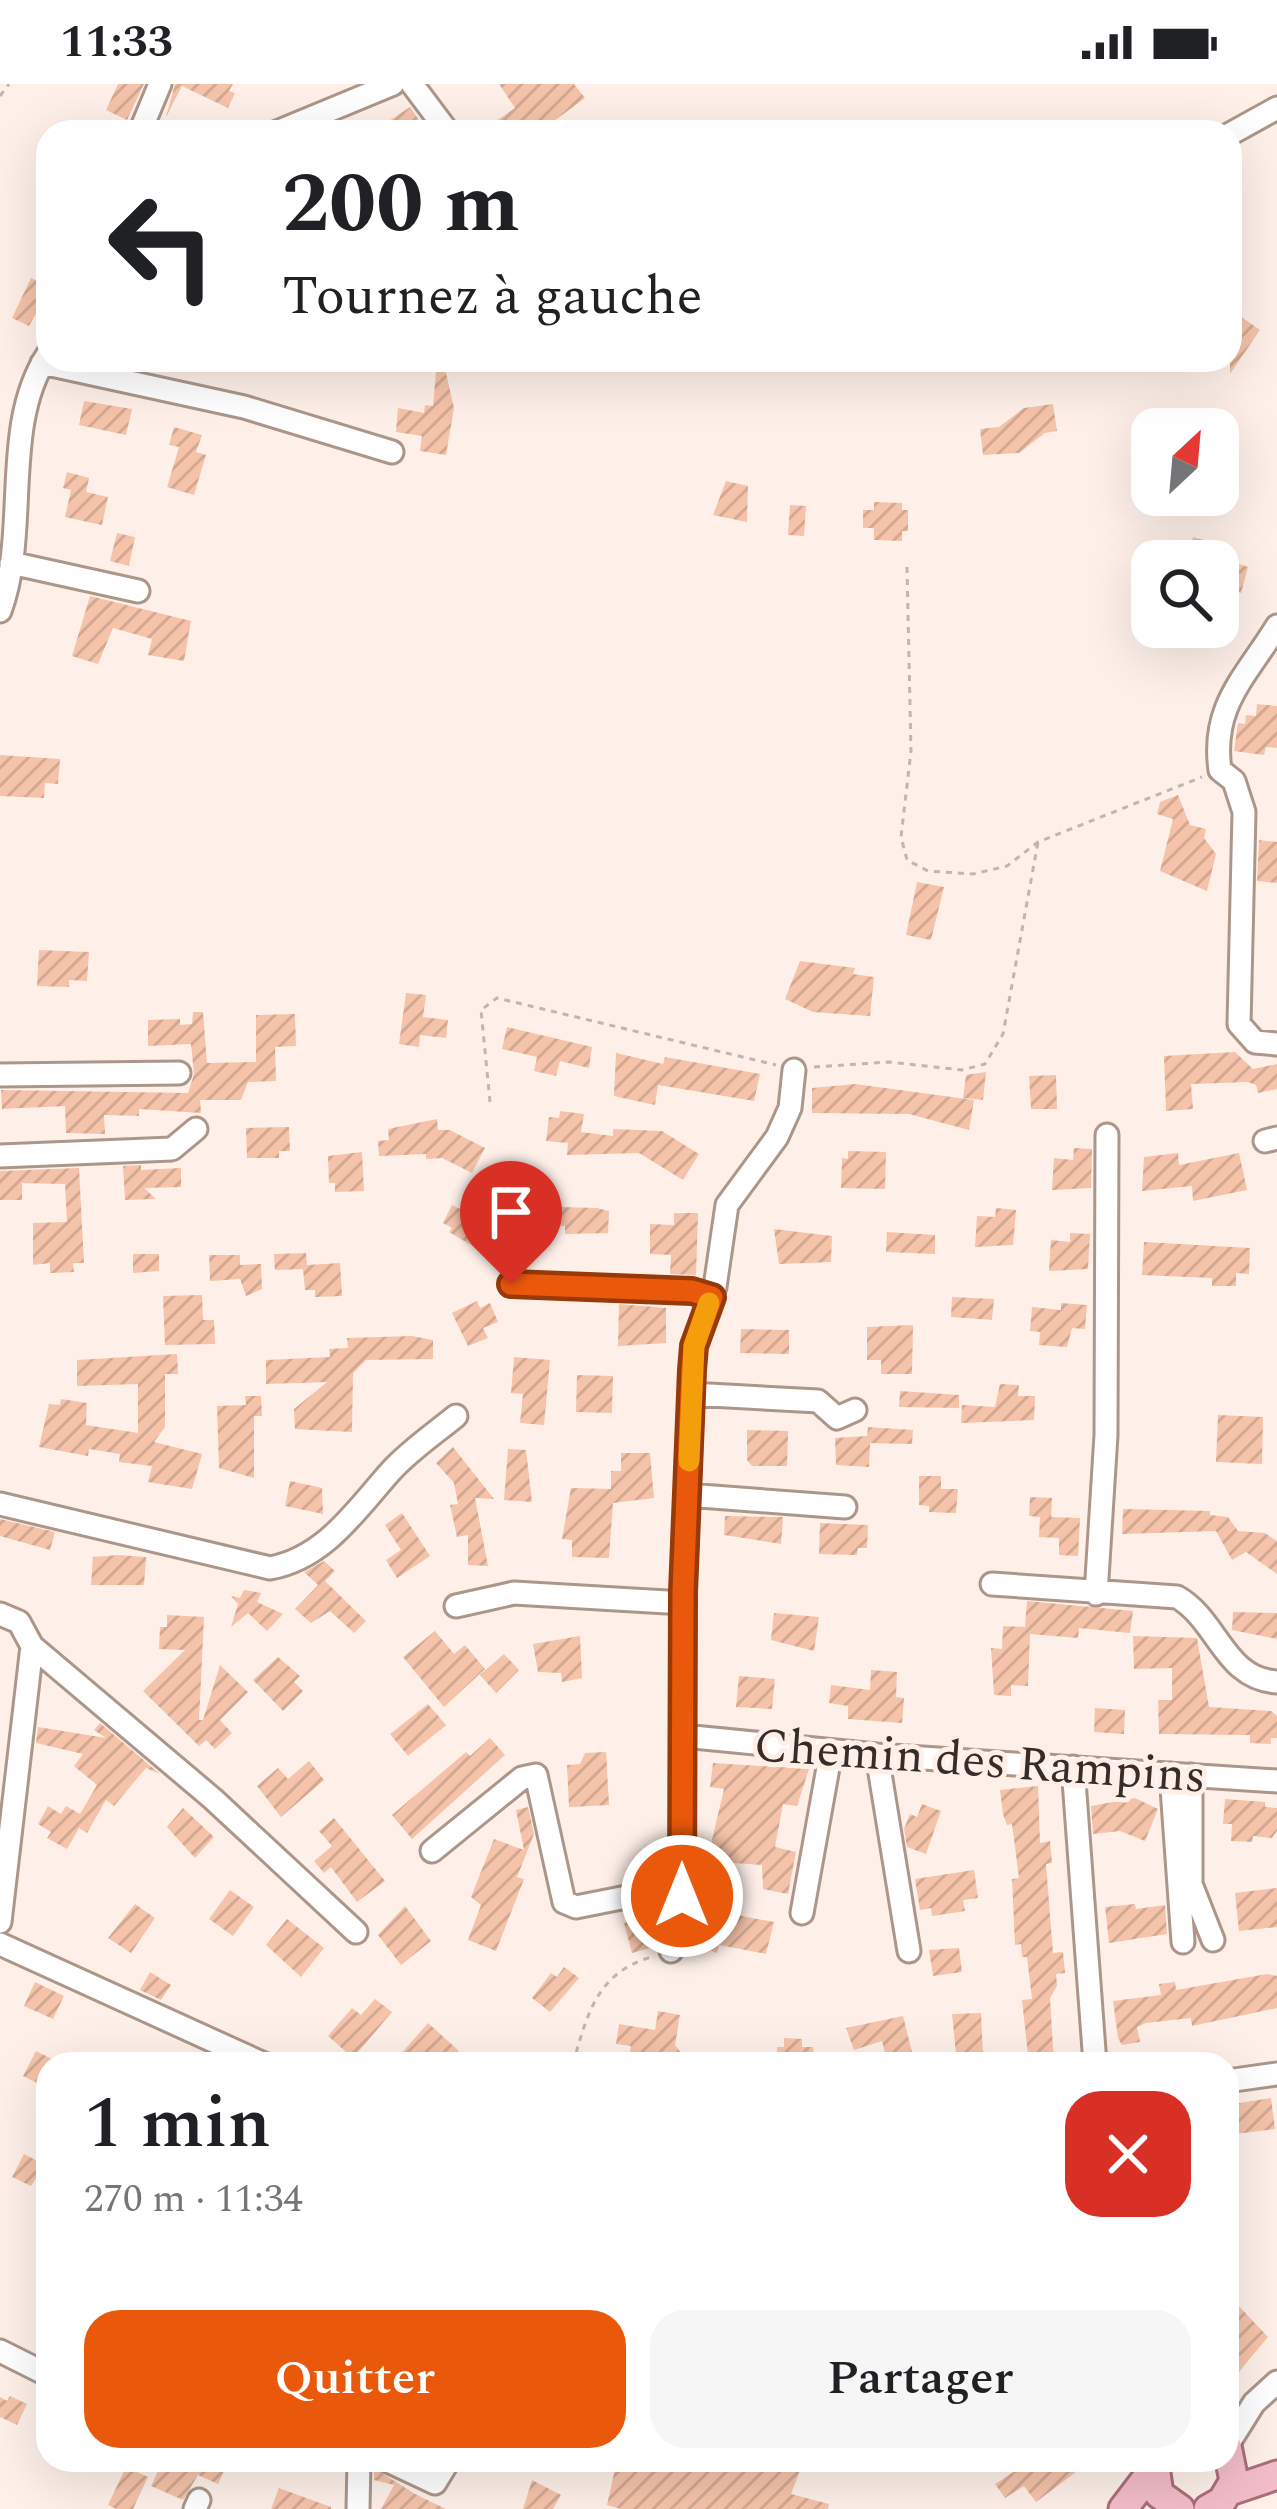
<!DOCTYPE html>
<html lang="fr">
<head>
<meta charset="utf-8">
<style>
	body { margin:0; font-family:Spectral,serif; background:#f6f6f6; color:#202124; height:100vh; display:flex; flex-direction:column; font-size:45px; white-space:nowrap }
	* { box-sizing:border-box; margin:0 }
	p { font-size:39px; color:#757577 }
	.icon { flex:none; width:66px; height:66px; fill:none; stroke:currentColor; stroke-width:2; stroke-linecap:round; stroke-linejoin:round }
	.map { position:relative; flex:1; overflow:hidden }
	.details { position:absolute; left:36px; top:1968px; width:1203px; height:420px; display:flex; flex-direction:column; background:#fff; border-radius:36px; box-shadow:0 12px 48px #0002 }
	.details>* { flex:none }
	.banner { position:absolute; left:36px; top:36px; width:1206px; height:252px; border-radius:36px; box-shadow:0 12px 48px #0002; background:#fff; color:#202124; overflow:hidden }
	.needle { width:78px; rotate:26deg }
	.tools { position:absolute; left:1131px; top:324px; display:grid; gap:24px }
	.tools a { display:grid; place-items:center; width:108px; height:108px; border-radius:24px; background:#fff; box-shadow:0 12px 48px #0002; font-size:60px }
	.pin { position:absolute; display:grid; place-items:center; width:102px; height:102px; color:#fff; margin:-123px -51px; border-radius:50% 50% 50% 0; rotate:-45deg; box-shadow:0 0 12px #0007 }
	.pin .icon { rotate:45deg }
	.me { position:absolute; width:132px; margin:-66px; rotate:0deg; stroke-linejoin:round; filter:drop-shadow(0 0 9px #0008) }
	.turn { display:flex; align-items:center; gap:42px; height:252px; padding:0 48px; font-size:54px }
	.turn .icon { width:156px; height:156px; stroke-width:2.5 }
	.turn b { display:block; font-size:84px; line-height:102px }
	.round { display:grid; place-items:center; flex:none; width:126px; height:126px; border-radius:36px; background:#f6f6f6 }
	.summary { display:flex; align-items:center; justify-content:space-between; height:204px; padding:0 48px }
	h1 { font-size:72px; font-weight:600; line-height:90px }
	.button { display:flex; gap:24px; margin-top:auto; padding:24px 48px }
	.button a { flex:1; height:138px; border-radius:36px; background:#ea580c; color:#fff; font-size:48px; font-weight:600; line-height:138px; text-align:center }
	.button a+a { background:#f6f6f6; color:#202124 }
	.status { display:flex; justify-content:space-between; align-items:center; height:84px; padding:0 60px; background:#fff; direction:ltr }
	.status svg { height:33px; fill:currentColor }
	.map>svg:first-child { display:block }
	.building { fill:url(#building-hatch) }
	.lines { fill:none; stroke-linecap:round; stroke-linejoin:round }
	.minor-casing { stroke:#ac968a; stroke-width:27 }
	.major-casing { stroke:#ab6e7a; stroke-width:33 }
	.path { stroke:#c1b5af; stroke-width:3; stroke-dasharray:6 6; stroke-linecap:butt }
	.minor { stroke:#fff; stroke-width:21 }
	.major { stroke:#f2bdc9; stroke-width:27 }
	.route-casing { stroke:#983908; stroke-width:30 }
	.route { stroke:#ea580c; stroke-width:21 }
	.slow { stroke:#f59e0b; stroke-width:21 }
	.labels { text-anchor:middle; stroke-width:10; stroke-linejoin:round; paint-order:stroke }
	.street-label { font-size:48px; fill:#362d29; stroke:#fef0e9 }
</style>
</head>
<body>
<div class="status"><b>11:33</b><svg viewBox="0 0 49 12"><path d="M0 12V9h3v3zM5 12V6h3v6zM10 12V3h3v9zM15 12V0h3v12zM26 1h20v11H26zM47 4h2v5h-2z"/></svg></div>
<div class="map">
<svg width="1277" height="2425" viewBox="0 0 1277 2425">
	<defs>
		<pattern id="building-hatch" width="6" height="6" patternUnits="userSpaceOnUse" patternTransform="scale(3)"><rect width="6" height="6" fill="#f5c3a9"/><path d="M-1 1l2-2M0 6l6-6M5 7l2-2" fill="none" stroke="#d3a891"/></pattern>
	</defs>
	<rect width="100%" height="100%" fill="#fef0e9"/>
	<!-- building -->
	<path class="building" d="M118,0h26l-17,36 -21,-10z
		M175,0h58l-4,7 6,2 -7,15 -46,-22 -16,31z
		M499,0h75l11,14 -46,34h-59l35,-24z
		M410,23l17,25h-31l-7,-11z
		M31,194l17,8v6l-19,34 -17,-8z
		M1240,232l20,14 -30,44v-44z
		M437,276h6l11,48 -8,47 -26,-4 2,-15 -26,-4 2,-24 26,5 1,-8 8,1z
		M84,317l48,8 -6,26 -47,-10z
		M1053,320l4,27 -12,2 -26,20 -36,2 -3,-26 19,-2 25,-19z
		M174,343l28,8 -6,17 10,3 -12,40 -27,-8 12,-40 -10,-2z
		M67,388l22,6 -3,14 22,5 -6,28 -37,-8 6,-27 -8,-2z
		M726,397l22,5 -1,36 -34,-7z
		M874,418l28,1v7h6v21h-6v10l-28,-1v-12h-11v-18h11z
		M790,421l16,1 -2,30 -16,-1z
		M117,449l18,4 -6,29 -19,-5z
		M1193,453l30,9 -4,11 29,10 -7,26 -23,-8v-26l-33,2z
		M90,512l101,25 -7,40 -36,-6 4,-16 -39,-11 -15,36 -26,-8z
		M1257,620l20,2v42l-11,-1 -2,8 -30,-4 4,-28 7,1 1,-9 10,1z
		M0,671l60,4 -2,25 -13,-1 -1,15 -44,-2z
		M1178,711l12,30 16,4 -2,9 12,16 -9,37 -47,-20 13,-52 -16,-5 3,-12z
		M1259,756l18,2v41l-20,-2z
		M917,798l27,5 -13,53 -25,-5z
		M39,866l50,2 -2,29 -18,-1v7l-32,-1z
		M800,877l55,7 -2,6 21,3 -4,39 -57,-4 -28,-13z
		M406,909l20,2 -3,22 25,3 -2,18 -26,-3 -1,12 -20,-3z
		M193,928h10l4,51 49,-1v-47l39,-1 1,32 -21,1 1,34 -28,1 -7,18h-41l1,13 -62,-4v7l-35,-1 1,19 -39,-1 -1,-27 -63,3 -1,-19 187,3 6,-19 -3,-30 -43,2v-26l32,-1v6l12,-1z
		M507,943l85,20 -3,21 -29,-7 -4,15 -22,-5 3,-14 -35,-8z
		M1235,968l18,17 24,-5v25l-19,4 -2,-8 -8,-3 -57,2 2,25 -27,2 -2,-55z
		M616,969l47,11 2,-7 95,17 -6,27 -96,-16 -3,20 -41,-9z
		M986,988l-3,28 -20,-2 3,-23z
		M1056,991l1,34h-26l-2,-33z
		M855,1000l119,16 -5,30 -60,-16 -97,-1v-25z
		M560,1027l24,3 -3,18 32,4v-7l49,2 37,23 -16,26 -44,-27 -72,2 1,-12 -22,-2 3,-24 10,1z
		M437,1035l1,11h12l35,18 -13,25 -30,-15 -16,1v-5l-47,2 -1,-15 11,-1 -1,-11z
		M289,1043l1,24h-11v7h-32l-1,-30z
		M1074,1064l18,1 -1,39 -39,2 2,-32 19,2z
		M848,1067l38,1 -1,37 -44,-1 1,-30 6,1z
		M362,1068l2,39 -29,1v-9h-6l-1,-27z
		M1178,1069l1,12 60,-12 8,37 -54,11 -1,-15 -50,5 2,-34z
		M141,1081v5l40,-2v19l-37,1 12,11 -31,1 -2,-34z
		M79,1084l5,95h-11l1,9 -24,1v-10l-17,2v-42l34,-1 -2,-38 -43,-1v17h-22v-29z
		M452,1121l35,17 1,-17 109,3 12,3 -1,22 -43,1v-8l-48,-1v29l-22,5 -46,-27 3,-4 -9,-5z
		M996,1124l20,2 -3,35 -38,2 2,-31 18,1z
		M674,1129h24l-2,62 -26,-1 1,-19 -21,-1v-30l24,1z
		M774,1145l58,7 -1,26 -52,2z
		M887,1148l48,3v19l-49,-2z
		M1070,1149l20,1 -2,35 -39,2 2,-31 19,2z
		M1144,1158l106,6 -1,26 -13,-1v13h-24v-8l-70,-3z
		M306,1169l1,12 33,-2 2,33 -27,1v-7h-10l-2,-21 -28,1 -1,-16z
		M133,1170h26v17l-26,2z
		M209,1171h31v10l21,-1 1,25 -16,7 -6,-17 -30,2z
		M202,1211l1,25h11l1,24 -50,1 -2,-49z
		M952,1213l42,2 -2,21 -41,-3z
		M477,1217l3,7 10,-5 8,19 -15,6 5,10 -20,8 -16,-33z
		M1061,1219l26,2 -2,24 -13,-1 -5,19 -28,-2 1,-13 -10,-1 2,-24 29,3z
		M619,1220l47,4v35l-48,3z
		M913,1241l-1,49h-31v-14h-14v-33z
		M741,1245l48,1v24l-49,-1z
		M412,1252l21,4v19l-67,1 -13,13 -1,59 -57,-3 -1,-20 33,-27 -61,2v-24l64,-3 -1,-8 19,-1 -1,-10z
		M177,1270l1,20h-13v53l-11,15 48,12 -10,35 -44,-7 4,-16 -33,-4 1,-8 -31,-5 -1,7 -49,-9 10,-43 11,1 1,-6 26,4 -1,22 52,8v-49l-61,2v-26z
		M514,1273l36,3 -6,65 -24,-2 3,-29 -12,-1z
		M577,1291l36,1 -1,37 -36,-1z
		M1000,1300l19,1 -1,11h17l-1,24 -73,3 1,-18 33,2z
		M900,1307l59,4v13l-60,-1z
		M245,1312h16l1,20h-8v62l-35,-10 -2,-62 29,-1z
		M1218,1331l45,2 -1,47 -46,-2z
		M868,1343l45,3 -1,14 -42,-1 -1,24 -33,-2 -1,-27 32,-2z
		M747,1346l41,1 -1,35h-35l-5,-6z
		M453,1363l41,52 -19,-1 13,68 -20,-1v-30l-11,2 -7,-32 8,-1 -4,-21 -18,-20z
		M508,1365l18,1 6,52 -28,-2z
		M621,1369h29l4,45 -41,5 -4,55 -37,-1v-17l-10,-1 9,-51 40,1v-18h10z
		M919,1392h22v13h17l-2,24 -27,-1v-6l-10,-1z
		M290,1397l32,7 1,26 -38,-8z
		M1030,1413l22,1 -1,19 29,1 -2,38 -19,-1v-17l-20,-1 1,-20 -11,-1z
		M1123,1425l87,2v4l18,2 10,14 27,2 12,8v33l-31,-22 -14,8 -16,-29 -94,3z
		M402,1429l28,43 -33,22 -11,-18 15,-10 -16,-25z
		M725,1432l58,1 -2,27 -57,-9z
		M0,1435l55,13 -5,18 -50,-14z
		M820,1439l48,2 -1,23h-9l-1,7 -38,-1z
		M118,1471l28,2 -2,28h-53l2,-28z
		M324,1477l11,10 -10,10 41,40 -12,12 -24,-22 -19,12 -16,-14 23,-24 -14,-13z
		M244,1506l17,3 -4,9 26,12 -16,17 -19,-18 -17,14 7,-23 -7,-8 9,2z
		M1027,1517l106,10 -3,22 -51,-5 -1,10 -48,-4 -2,52 -17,-1v11l-17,-1 -3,-47 11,1 1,-23 22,1z
		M1233,1528l44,1v26l-45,-9z
		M774,1529l45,4 -5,34 -43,-11z
		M167,1531l37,2 -5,103h4l17,-55 28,27 -28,28 12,13 -17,16 -9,-9 -7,6 -56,-55 42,-41 -26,-1 1,-22h7z
		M435,1547l19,23 11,-9 20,24 -41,38 -41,-50z
		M580,1552l2,42 -20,4 -1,-9 -23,-1 -5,-28z
		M1133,1552l64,2 12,69 62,4 6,5v22h-6v6l-21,-1v-8l-91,-1 -1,-34h14v-32l-38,1z
		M504,1570l15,16 -23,23 -16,-18z
		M278,1573l22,19 -6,6 9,9 -20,20 -30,-31z
		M871,1586l26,2 -1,25 8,1 -2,25 -54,-4v-13l-19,-3 2,-18 39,5z
		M739,1592l36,3 -3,30 -36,-2z
		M428,1620l18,21 -38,31 -18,-22z
		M1095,1624l30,2 -1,24 -30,-2z
		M100,1639l60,51 -14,-6 -32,38 -8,-6 -19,33 -8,-5 -12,21 -20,-11 4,-6 -13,-8 10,-18 13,8 5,-8 14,8 17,-29 -23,-19 9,-12 -47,-11 2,-16 68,11 -12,-8z
		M490,1654l15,17 -93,84 -20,-24 74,-63 4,4z
		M606,1668l3,53 -40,2 -2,-42 13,-1 5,-11z
		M309,1677l15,19 -43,37 -24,-31 21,-18 10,11z
		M713,1679l96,6 -12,37 -14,-2 -8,43 21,5 -8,42 -25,-5 -1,-24 -55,-4 17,-72 -14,-2z
		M1038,1702l2,57 10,-2 2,22 -6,1 7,89 10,-1 2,21 -9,1 1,12 -7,12 4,66h-25l-7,-64 10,-1 -5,-42h-5l-1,-13 -6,1 -3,-66 7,-1 -7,-54 -5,1 -4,-11 -3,-24z
		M1135,1714l23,11 -13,32 -25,-10 -27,3 -2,-28z
		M1225,1715l40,3v5l12,1v23l-5,7 -19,-2 -1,6 -21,-1 1,-17h-9z
		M922,1720l19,7 -15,43 -19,-7 -3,-18 6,-15 7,3z
		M528,1723l6,27 -17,43 7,2 -28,72 -28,-11 13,-35 -10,-8 23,-58 30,11 -8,-40z
		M183,1724l31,29 -19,21 -28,-31z
		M334,1734l51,63 -28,21 -26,-35 -7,6 -10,-12 18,-15 -13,-15z
		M667,1767v23l-19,3 -2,-24z
		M974,1786l4,28 -15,2 2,11 -33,5 -1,-8 -11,2 -5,-31z
		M1277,1804v39l-38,4 -4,-38z
		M230,1806l24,17 -21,29 -24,-17z
		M135,1820l20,14 -24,35 -23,-15z
		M1135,1820l1,5 29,-4 2,29 -58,9 -4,-36z
		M665,1821l-2,9 -11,-2 5,34 -25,7 -8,-30 9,-2 -3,-9z
		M405,1822l26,35 -30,24 -23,-30z
		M726,1829l48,9 -8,32 -47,-9 -2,8 -20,-7 10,-28 17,6z
		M287,1835l37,29 -23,29 -35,-32z
		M959,1864l3,24 -29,4 -4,-26z
		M564,1883l15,11 -29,34 -18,-14 19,-25 6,4z
		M150,1888l21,13 -10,15 -21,-10z
		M1267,1890l10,2v32l-85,18 -1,-8 -45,5 -9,4 3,15 -18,3 -4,-7 -5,-37 48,-6 -2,-11 16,-2 1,8z
		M35,1898l29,14 -11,23 -29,-13z
		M375,1915l17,13 -39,46 -25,-22 24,-28 9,7z
		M658,1927l22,4 -5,30 7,9 -2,10 -51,-7 2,-11 -15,-2 3,-20 36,6z
		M981,1929l2,40 -27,1 -4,-40z
		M903,1932l12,48 -28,-4 -5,-19 -28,9 -8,-22z
		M428,1939l31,28 -12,13h-55z
		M784,1954l18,1v8h11l2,17h-38v-17h7z
		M36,1967l22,11 -10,2 -3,23 -22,-11z
		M1271,2014l4,31 -48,6v-30z
		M24,2070l21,11 -14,21 -19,-9z
		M1235,2218l33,35 -41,49v-75z
		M10,2312l17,8 -10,21 -17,-8v-20l7,4z
		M163,2376l33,5 2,-5h14l14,7 -8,17 -20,-9 -15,25 -32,-14z
		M617,2376h163l21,8 -10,26 38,10 -1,5h-207l-14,-4z
		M1032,2376h60l-56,42 -12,-16 -19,12 -10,-14z
		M126,2383l22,10 -15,32h-17l-8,-4z
		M374,2384l41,26 31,15h-65l13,-24 -20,-5z
		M532,2396l29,15 -8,14h-30z
		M279,2404l52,19v2h-60z"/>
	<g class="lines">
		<!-- minor casing -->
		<g class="minor-casing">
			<path id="minor" d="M412,0l36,48
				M140,48l20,-48
				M277,48l116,-48
				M1230,50l47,-26
				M42,279l202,44 148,45
				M11,479l127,28
				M0,527c30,-81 0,-184 48,-257
				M1277,542c-32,52 -66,80 -57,144l14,11 10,31 -5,212 16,18 22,2
				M0,991l179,-2
				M1265,1057l12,-3
				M0,1072l172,-7 24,-20
				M511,1200l181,7 20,6
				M691,1310l127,7 19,17 18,-8
				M687,1411l158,12
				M0,1420l270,64c55,-10 86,-58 121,-97 19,-21 43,-37 65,-55
				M992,1500l185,13c41,23 47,82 100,85
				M1096,1510l10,-159 1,-300
				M456,1522l58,-13 170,10
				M0,1530l19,8 13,24 -32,276
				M32,1562l181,153 143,133
				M683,1652l194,19 400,26
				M877,1671l32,196
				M1073,1683l22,297
				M1171,1690l12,168
				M1191,1691v109l22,56
				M432,1767l90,-73 14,-3 28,127 12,5 106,-21
				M802,1829l29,-162
				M0,1860l264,120
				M671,1867l11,-55 2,-304 10,-246 21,-59 12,-82 50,-68 13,-29 4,-38
				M1227,1997l50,-7
				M0,2267l48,24
				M1227,2362l27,-43 23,-21
				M386,2376l49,23 14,-23
				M195,2425l4,-9
				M358,2425l1,-49"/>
		</g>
		<!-- major casing -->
		<g class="major-casing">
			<path id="major" d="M1154,2376l5,34 21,15
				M1230,2407l47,-16
				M1123,2425l29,-38
				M1208,2425l14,-8 12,-20 -7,-35"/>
		</g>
		<!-- path -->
		<path class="path" d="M0,12l9,-12
			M907,483l4,184 -10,86 6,23 21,11 45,3 34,-8 31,-24 164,-65
			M814,983l75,-5 73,8 23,-6 18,-30 35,-192
			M490,1018l-9,-92 16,-12 279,67
			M573,1980c14,-50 24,-91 78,-107"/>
		<!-- minor -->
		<use href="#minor" class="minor"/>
		<!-- major -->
		<use href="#major" class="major"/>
	</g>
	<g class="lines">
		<!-- route casing -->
		<g class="route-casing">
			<path id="route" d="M511,1200l181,7 20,6 -18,49 -2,24 -9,222 -1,304"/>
		</g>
		<!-- route -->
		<use href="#route" class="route"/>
		<!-- slow -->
		<path class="slow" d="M689,1377l5,-115 15,-43"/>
	</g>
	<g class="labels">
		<!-- street labels -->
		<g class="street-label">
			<text transform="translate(980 1675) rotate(4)" y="17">Chemin des Rampins</text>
		</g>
	</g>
</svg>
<div class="tools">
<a><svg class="needle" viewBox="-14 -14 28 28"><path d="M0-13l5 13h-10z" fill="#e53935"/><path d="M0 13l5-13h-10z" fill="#757577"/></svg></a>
<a><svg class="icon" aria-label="search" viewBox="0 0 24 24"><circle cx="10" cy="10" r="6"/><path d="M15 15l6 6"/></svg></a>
</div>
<div class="pin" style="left:511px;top:1200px;background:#d93025"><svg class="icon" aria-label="arrive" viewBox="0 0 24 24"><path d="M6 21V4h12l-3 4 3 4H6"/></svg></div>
<svg class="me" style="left:682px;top:1812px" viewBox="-20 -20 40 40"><circle r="17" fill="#ea580c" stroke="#fff" stroke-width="3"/><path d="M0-11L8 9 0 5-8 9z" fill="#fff"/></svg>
<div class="banner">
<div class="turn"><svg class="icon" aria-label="left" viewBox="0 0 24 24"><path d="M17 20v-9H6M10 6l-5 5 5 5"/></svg><div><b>200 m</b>Tournez à gauche</div></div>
</div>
<section class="details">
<div class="summary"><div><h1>1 min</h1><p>270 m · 11:34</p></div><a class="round" style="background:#d93025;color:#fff"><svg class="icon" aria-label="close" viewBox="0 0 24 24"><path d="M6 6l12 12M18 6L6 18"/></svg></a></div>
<div class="button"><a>Quitter</a><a>Partager</a></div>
</section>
</div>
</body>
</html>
